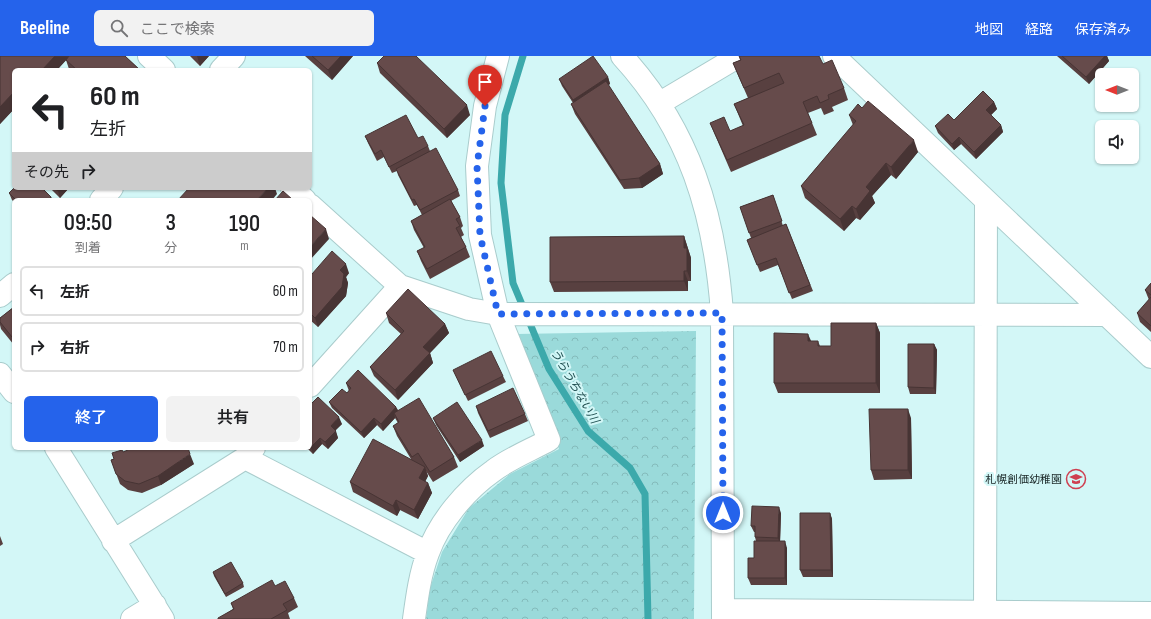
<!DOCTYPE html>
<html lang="ja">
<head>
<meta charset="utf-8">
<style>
	body { margin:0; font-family:"Sofia Sans Condensed","Noto Sans JP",sans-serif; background:#f2f2f2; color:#202124; height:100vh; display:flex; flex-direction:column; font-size:15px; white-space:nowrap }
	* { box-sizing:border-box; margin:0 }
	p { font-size:13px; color:#757577 }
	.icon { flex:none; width:22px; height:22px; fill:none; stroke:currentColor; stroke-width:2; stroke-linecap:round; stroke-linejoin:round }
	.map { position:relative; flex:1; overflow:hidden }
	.sheet { position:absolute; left:12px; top:142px; width:300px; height:252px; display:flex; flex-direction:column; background:#fff; border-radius:6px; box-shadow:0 1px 3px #0004 }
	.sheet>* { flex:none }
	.guide { position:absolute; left:12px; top:12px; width:300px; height:122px; border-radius:6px; box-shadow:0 1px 3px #0004; background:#fff; color:#202124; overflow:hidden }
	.needle { width:26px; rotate:270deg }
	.controls { position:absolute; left:1095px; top:12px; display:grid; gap:8px }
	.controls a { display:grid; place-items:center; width:44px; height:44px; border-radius:6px; background:#fff; box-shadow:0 1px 3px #0004; font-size:20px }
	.pin { position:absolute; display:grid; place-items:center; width:34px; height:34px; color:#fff; margin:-41px -17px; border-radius:50% 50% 50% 0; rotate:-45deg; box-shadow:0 0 4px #0007 }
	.pin .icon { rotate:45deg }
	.me { position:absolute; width:44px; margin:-22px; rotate:0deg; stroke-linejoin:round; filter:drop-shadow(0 0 3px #0008) }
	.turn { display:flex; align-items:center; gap:14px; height:84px; padding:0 12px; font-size:18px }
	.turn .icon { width:52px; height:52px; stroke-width:2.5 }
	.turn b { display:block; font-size:28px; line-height:34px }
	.then { display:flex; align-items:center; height:38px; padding:0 12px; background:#0003; gap:8px; font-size:15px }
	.eta { display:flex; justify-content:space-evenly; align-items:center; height:68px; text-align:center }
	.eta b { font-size:24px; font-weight:600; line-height:28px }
	.button { display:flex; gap:8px; margin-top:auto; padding:8px 12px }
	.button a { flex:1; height:46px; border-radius:6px; background:#2563eb; color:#fff; font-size:16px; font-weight:600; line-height:46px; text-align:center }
	.button a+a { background:#f2f2f2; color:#202124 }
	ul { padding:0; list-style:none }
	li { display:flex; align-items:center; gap:12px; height:50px; margin:0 8px 6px; padding:0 4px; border:2px solid #e0e0e0; border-radius:6px }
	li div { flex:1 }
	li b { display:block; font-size:15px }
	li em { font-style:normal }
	header { display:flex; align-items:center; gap:24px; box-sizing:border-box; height:56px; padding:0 20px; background:#2563eb; color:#fff }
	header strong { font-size:19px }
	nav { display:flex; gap:22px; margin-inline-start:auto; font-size:14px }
	.search { width:280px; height:36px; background:#f2f2f2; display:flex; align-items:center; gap:10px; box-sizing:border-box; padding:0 14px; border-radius:6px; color:#757577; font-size:15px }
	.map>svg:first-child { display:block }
	.park { fill:url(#park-crowns) }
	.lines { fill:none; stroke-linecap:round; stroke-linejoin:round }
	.stream { stroke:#3ca9ab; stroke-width:7 }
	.minor-casing { stroke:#a9cccc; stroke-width:24 }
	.minor { stroke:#fff; stroke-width:22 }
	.wall { fill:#584040 }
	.shaded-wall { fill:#473434 }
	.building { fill:#664b4b; stroke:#473434 }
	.route { stroke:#2563eb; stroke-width:7; stroke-dasharray:0 12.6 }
	.labels { text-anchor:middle; stroke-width:4; stroke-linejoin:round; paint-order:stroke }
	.poi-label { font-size:11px; fill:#1a2727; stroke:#d3f7f7; text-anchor:end }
	.water-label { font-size:12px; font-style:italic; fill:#235253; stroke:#d3f7f7 }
</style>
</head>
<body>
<header>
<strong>Beeline</strong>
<div class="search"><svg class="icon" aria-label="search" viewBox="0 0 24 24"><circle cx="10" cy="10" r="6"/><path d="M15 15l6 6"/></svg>ここで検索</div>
<nav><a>地図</a><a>経路</a><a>保存済み</a></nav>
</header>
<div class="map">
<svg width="1151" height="563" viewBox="0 0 1151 563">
	<defs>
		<pattern id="park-crowns" width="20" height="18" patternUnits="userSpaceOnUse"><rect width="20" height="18" fill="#9adada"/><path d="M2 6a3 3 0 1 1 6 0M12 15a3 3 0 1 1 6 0" fill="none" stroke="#84bbbb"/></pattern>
	</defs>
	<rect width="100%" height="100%" fill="#d3f7f7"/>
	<!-- park -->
	<path class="park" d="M696,275l-2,288h-268l4,-31 12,-36 27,-44 41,-34 49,-25 -43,-115z"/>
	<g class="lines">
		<!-- stream -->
		<path class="stream" d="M523,0l-18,59 -4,68 12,100 36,86 39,62 42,37 15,26 3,125"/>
		<!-- minor casing -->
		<g class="minor-casing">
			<path id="minor" d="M149,0l15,14
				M622,0c68,74 93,159 100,257l1,306
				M834,0l317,301
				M221,14l13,-14
				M660,47l79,-47
				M292,132l13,12
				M101,144l11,-12
				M310,149l90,81 69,23 29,5 609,1
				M0,240l14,-12
				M0,318l14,18
				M310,330l90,-100
				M56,392l107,171
				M245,402l183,95
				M113,485l132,-83 9,-10
				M723,554l428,3
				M132,563l23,-14
				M414,563c3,-22 6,-45 14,-66 11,-31 38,-63 65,-82 17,-13 38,-21 56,-31l-51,-126 -18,-79 -3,-69 8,-60 13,-50
				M985,563l1,-418"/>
		</g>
		<!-- minor -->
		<use href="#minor" class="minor"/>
	</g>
	<!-- wall -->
	<path class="wall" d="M0,0h125l15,14h-70l-1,-1 -3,-9 -9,10h-43v39l-14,15z
		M190,0h19l-9,10z
		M305,0h48l-21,24z
		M739,0l84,8 21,24 4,12 -16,7 2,4 -10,4 -3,-7 -13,5 9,22 -86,37 -16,-37 -5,-12 20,8 13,-5 -9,-22 14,-6 -10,-23 -5,-12 7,-3z
		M1057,0h50l2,5 -20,23z
		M377,7l93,52 -23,23 -67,-65z
		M608,21l2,7 -2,1 52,79 3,10 -21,14 -18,1 -49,-75 -4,-10 2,-1 -11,-17 -3,-7z
		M994,46l3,7 -6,6 10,10 2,7 -27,27 -15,-15 -7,6 -16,-17 -3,-7 19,-6z
		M862,52l56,44 -22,27 -5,-4 -19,21 3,7 -15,17 -4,-2 -12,13 -39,-33 -4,-12 52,-61 -4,-10z
		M365,80l53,2 10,8 2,5 28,39 2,6 -9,5 9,16 3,9 -2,2 3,7 -3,2 5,10 4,10 -40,22 -9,-18 -4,-10 7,-3 -10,-18 -3,-9 11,-6 -5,-10 -3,1 -16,-31 -1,-4 -5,2 -8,-16 -7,4 -9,-18z
		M50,132h19l-9,10z
		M9,137l42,4 2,3h-39v2l-2,-2z
		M773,139l10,31 3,-2 27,67 -21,8 -14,-34 -18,7 -13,-32 4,-2 -11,-31z
		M684,180l7,22v23h-3v10l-134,1 -4,-10z
		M310,216l2,2 37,-1 -3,4 2,6 -2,13 -28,31 -8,-7z
		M1151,227v49l-11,-10 -3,-9 12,-13 -4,-10z
		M14,251v38l-13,-16 -1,-4v-7z
		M386,257l59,11 4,9 -19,20 3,10 -35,37 -24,-24 -4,-9 31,-33 -12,-11z
		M876,267l4,10v60h-102l-4,-10 37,-42h7l2,5h11z
		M934,288l3,6 -1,44h-26l-2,-7z
		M453,314l50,6 3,6 -38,19 -12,-25z
		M346,327l50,24 2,3 56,47 4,10 -25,15 -7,-11 2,5 -3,6 3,1 4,10 -14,26 -18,-9 -3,6 -44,-24 -3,-10 61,-23 -14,-23 -4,-10 5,-3 -3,-5 -12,13 -6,-6 -13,13 -32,-30 -3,-6 18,-9 2,-2z
		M310,349l32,19 -7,6 3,8 -10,11 -6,-5 -9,10 -6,-6h3z
		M476,350l49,8 3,7 -38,17 -12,-25z
		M433,362l51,28 -24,16 -24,-37z
		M911,362l1,61 -38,1 -3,-10z
		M123,396l71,12 -33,21 -19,8 -14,-3 -8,-6 -9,-24 3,-1z
		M781,457l-1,28 7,7v37h-36l-3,-7 6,-20 2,-17 -1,-4v-5h-1l-3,-6z
		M830,457l2,6 1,58h-30l-3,-7z
		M0,480l3,8 -3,2z
		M213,516l30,11 1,4 -18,10 -12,-21z
		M275,530l19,12 4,9 -10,6 2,6h-72l15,-10 -2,-6z"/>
	<!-- shaded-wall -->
	<path class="shaded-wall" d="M55,0h15l-13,14h-15z
		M197,0h12l-9,10z
		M341,0h12l-21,24 -4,-10z
		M1105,0h2l2,5 -20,23 -3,-7z
		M608,21l2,7 -34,23 -3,-7z
		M14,36v17l-14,15v-17z
		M994,46l3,7 -8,8 -3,-7z
		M467,49l3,10 -23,23 -3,-9z
		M1001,69l2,7 -27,27 -2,-7z
		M959,81l2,7 -7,6 -2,-6z
		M914,84l4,12 -22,27 -5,-12z
		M886,107l5,12 -19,21 3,7 -15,17 -4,-11 10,-22z
		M660,108l3,10 -21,14 -3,-10z
		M60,132h9l-9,10 -2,-7z
		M268,132h7l2,6 -5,6h-15z
		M51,141l2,3h-5z
		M852,150l4,12 -12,13 -4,-12z
		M326,173l3,10 -19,21v-13z
		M684,180l7,22v23l-4,-10 -3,-23z
		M346,208l3,9 -3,4 2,6 -2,13 -28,31 -3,-9 25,-48z
		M684,215l4,10v10l-4,-10z
		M876,267l4,10v60l-4,-10z
		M445,268l4,9 -19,20 3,10 -35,37 -3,-10 28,-43z
		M808,278l4,9 -4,-2z
		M14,279v8l-2,-6z
		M934,288l3,6 -1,44 -2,-6z
		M396,351l3,7 -5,-1 1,5 -12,13 -2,-7z
		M908,353l3,9 1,61 -4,-9z
		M339,361l3,7 -9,9 -2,-7z
		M374,362l3,7 -13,13 -3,-6z
		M336,375l2,7 -10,11 -3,-7z
		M320,382l2,6 -9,10 -2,-7z
		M482,384l2,6 -24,16 -2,-7z
		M190,398l4,10 -33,21 -3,-9z
		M425,411l3,9 -6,11 -3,-9z
		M428,427l4,10 -14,26 -4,-9z
		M396,444l4,10 -3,6 -4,-10z
		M779,451l2,6 -1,31 -2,-6z
		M830,457l2,6 1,58 -2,-7z
		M785,485l2,7v37l-2,-7z"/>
	<!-- building -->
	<path class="building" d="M0,0h55l-13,14h-28v22l-14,15z
		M69,0h56l15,14h-63l-11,-10z
		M312,0h29l-13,14z
		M384,0h32l51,49 -23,24 -67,-66z
		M593,0l15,21 -35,23 -14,-21z
		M739,0h80l4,8 9,-4 12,28 -16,7 1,4 -9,4 -3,-7 -14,6 9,21 -85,37 -17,-37 14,-6 6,14 14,-6 -10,-21 50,-21 -5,-10 -35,15 -11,-25 8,-3z
		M1062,0h43l-19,21z
		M606,25l54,83 -21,14 -19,2 -49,-76z
		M983,35l11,11 -8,8 15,15 -27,27 -15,-15 -7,7 -17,-18 13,-12 6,6z
		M868,45l46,39 -23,27 -5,-4 -20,24 4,4 -14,18 -4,-3 -12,13 -39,-33 55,-65 -7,-6 9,-11 4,4z
		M406,59l12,23 5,-2 5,10 -39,21 -8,-17 -6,4 -10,-18z
		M436,92l22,42 -38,20 -6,-11 -2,1 -16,-31z
		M14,132h28l9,9 -3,3h-32l-7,-7z
		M54,132h6l-2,3z
		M189,132h79l-11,12h-79z
		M283,135l10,9h-18z
		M773,139l9,26 -33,12 -9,-26z
		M450,143l10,18 -4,2 4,7 -4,2 10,19 -39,22 -10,-18 8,-4 -14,-26z
		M310,159l16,14 -16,18z
		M786,168l24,61 -21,8 -13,-35 -19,7 -10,-25z
		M684,180v12h3v23h-3v10l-134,1v-45z
		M332,195l14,13 -6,6 4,4 -2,13 -27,31 -5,-5v-41l2,2z
		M1151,227v12l-6,-5z
		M408,233l37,35 -22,23 7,6 -35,37 -25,-23 34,-36 -18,-18z
		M1151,241v29l-14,-13z
		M14,251v28l-2,2 -12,-15v-4z
		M831,267h45v60h-102v-50l34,1v7h10v5h13z
		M908,288h26v44l-26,-1z
		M491,295l12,25 -38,19 -12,-25z
		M358,314l38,37 -15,17 -7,-6 -13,14 -32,-30 13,-13 5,4 4,-5 -5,-5z
		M513,332l12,26 -37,17 -12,-25z
		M318,341l21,20 -8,9 5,5 -11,11 -5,-4 -9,9 -1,-1v-41z
		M419,342l35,59 -24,15 -12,-19 -6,4 -19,-31 6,-4 -5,-9z
		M457,346l25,38 -24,15 -25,-37z
		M869,353h39v61h-37z
		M373,383l52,28 -6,11 9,5 -14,27 -18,-10 -3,6 -43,-24z
		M128,392h60l2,6 -32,22 -19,8 -14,-3 -9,-7 -5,-14 3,-1 -2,-6 10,-3 1,2 5,-2z
		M752,450l27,1 -1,31 -23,-1v-11h-4z
		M800,457h30l1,57h-31z
		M754,485h31v37h-37v-20h6z
		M231,506l12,21 -18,11 -12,-22z
		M272,524l3,6 10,-5 9,17 -11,6 4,6 -16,9h-53v-1l16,-9 -3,-6z"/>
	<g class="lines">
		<!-- route -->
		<path class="route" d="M485,50l-8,60 3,69 18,79 224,-1 1,200"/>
	</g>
	<!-- icons -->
	<defs>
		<g id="school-ring" transform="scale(1)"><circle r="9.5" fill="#d3f7f7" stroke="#cf3f50" stroke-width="1.5"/><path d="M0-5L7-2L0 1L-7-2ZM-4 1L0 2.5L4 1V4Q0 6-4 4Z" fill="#cf3f50"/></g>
	</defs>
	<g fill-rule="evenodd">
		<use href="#school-ring" x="1076" y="423"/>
	</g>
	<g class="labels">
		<!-- poi labels -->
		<g class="poi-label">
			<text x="1062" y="427">札幌創価幼稚園</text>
		</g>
		<!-- water labels -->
		<g class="water-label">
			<text transform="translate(575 330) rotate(60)" y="4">うらうちない川</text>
		</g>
	</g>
</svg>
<div class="controls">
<a><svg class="needle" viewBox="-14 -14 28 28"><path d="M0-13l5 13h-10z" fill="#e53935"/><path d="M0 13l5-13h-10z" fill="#757577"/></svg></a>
<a><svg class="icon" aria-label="sound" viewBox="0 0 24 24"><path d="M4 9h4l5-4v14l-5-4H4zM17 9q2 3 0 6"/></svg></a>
</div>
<div class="pin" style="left:485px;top:50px;background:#d93025"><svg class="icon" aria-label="arrive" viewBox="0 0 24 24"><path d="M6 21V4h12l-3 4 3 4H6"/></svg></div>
<svg class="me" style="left:723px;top:457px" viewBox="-20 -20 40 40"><circle r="17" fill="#2563eb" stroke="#fff" stroke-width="3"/><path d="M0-11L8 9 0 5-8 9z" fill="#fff"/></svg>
<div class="guide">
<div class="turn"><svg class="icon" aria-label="left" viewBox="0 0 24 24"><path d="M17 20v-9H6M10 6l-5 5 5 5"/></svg><div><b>60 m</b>左折</div></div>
<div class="then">その先<svg class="icon" aria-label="right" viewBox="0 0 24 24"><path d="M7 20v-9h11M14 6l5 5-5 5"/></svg></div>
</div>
<section class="sheet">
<div class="eta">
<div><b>09:50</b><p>到着</p></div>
<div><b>3</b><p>分</p></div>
<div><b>190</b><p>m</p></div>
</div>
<ul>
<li><svg class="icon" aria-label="left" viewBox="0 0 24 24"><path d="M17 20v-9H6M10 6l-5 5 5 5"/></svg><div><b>左折</b></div><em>60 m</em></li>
<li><svg class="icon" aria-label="right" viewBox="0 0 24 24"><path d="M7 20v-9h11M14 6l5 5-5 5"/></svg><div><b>右折</b></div><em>70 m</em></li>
</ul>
<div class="button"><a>終了</a><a>共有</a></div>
</section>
</div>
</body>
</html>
